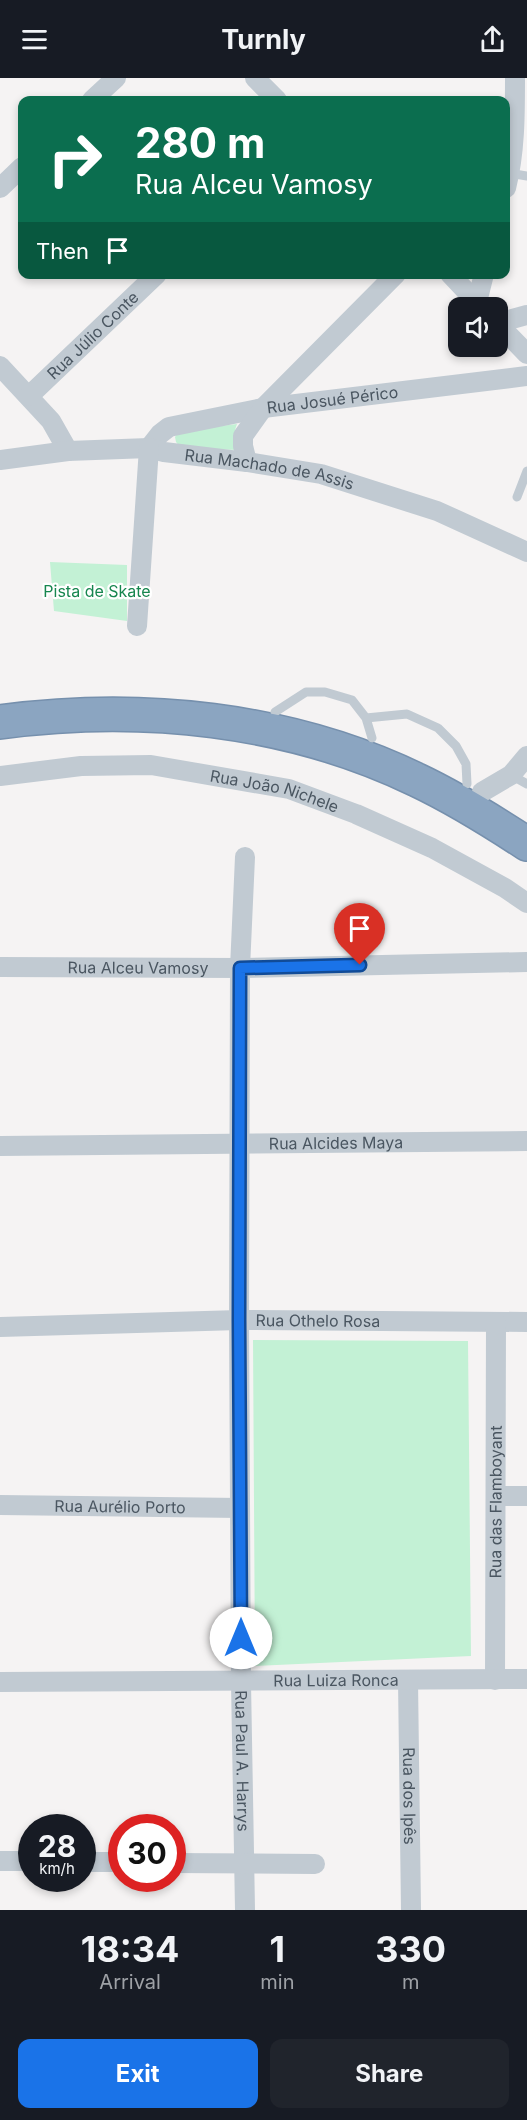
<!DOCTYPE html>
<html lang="en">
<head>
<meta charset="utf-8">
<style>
	body { margin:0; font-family:Inter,sans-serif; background:#20242c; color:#f1f3f6; height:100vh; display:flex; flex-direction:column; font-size:22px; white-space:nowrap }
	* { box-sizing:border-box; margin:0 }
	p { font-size:20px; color:#9ea1a6 }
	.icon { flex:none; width:33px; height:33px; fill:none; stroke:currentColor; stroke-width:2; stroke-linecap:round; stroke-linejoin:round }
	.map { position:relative; height:1832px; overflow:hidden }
	.sheet { display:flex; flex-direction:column; background:#171b24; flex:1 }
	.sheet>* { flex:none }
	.hud { position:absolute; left:18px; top:18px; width:492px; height:183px; border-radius:12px; box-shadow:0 3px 9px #0003; background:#0b6e4f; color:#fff; overflow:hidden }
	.controls { position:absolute; left:448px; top:219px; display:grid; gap:12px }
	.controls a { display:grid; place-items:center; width:60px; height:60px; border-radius:12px; background:#171b24; box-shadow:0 3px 9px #0003; font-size:30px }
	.speed { position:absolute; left:18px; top:1736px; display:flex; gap:12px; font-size:30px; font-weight:700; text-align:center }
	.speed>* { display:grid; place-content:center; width:78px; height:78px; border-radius:50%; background:#171b24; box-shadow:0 3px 9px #0003; line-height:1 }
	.speed small { font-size:15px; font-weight:400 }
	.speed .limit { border:9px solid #d22; background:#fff; color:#111 }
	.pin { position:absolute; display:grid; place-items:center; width:51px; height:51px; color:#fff; margin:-62px -26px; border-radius:50% 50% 50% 0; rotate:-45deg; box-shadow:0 0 6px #0007 }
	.pin .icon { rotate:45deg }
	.me { position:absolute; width:66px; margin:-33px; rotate:0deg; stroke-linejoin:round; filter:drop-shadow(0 0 4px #0008) }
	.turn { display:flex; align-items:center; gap:21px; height:126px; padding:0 18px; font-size:27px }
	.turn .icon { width:78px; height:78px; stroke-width:2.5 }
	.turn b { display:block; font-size:42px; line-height:51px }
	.then { display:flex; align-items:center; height:57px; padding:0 18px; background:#0003; gap:12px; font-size:22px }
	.eta { display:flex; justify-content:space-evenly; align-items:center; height:102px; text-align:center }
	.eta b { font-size:36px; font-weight:700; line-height:42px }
	.button { display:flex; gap:12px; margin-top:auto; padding:12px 18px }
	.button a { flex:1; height:69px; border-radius:12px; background:#1a73e8; color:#fff; font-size:24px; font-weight:700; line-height:69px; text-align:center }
	.button a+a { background:#20242c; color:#f1f3f6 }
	header { display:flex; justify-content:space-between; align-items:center; height:78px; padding:0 18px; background:#171b24; font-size:27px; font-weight:700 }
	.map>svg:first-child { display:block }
	.green { fill:#c3f1d5 }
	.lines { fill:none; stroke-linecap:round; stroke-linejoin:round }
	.highway-casing { stroke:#7690ad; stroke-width:36 }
	.lane { stroke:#c1cad2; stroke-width:9 }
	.street { stroke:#c1cad2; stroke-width:20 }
	.highway { stroke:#8ba5c1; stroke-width:33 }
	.route-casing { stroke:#114b97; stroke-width:15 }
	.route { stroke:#1a73e8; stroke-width:10 }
	.labels { text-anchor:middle; stroke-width:4.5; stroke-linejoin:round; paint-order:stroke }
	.street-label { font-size:16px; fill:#4a5661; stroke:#fff }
	.park-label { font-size:16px; fill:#17864f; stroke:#fff }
</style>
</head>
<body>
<header><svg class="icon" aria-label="menu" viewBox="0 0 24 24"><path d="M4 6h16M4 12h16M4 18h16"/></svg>Turnly<svg class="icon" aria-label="share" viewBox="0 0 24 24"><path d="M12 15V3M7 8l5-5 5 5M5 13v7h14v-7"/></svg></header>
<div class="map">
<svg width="527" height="1832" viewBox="0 0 527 1832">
	<rect width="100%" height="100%" fill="#f5f3f3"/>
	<!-- green -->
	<path class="green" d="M237,346c-4,10 -3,16 1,26l-57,-2 -5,-6 -1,-5 4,-6z
		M50,484l77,3v56l-73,-10z
		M253,1262l215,1 3,315 -216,10z"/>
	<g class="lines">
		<!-- highway casing -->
		<g class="highway-casing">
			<path id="highway" d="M0,644c140,-19 289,-4 417,58 38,18 75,41 110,64"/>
		</g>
		<!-- lane -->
		<path class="lane" d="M509,95l18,3
			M517,419l10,-26
			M275,634l31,-20h19l27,8 14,18 6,20
			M366,640l41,-4 31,14 18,18 10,18 1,20
			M511,697l16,9"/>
		<!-- street -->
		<g class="street">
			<path d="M255,0l22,22"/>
			<path d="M92,22l24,-22"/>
			<path d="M0,110l22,-21"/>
			<path d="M506,110c9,-35 9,-73 9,-110"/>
			<path d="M450,196l32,34"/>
			<path d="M477,224l7,-28"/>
			<path d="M498,245l29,-8"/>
			<path d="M498,246l29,30"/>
			<path d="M0,288l51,55 17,30"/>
			<path id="s1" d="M29,318l128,-122"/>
			<path id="s2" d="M149,370l11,-14 9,-7 94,-19 264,-32"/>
			<path id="s3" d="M0,382l68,-9 81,-3 15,4 83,10 74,12 116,37 90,41"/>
			<path d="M247,384l-4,-16v-10l20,-28 133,-134"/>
			<path d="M137,548l12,-178"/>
			<path id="s4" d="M0,698l81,-10 70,-1 138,24 67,25 76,34 73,40 22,15"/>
			<path d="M482,714l29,-17 16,-19"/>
			<path id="s5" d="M245,779l-5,111 -1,352 2,362 4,228"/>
			<path id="s6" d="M0,889l240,1 287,-6"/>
			<path id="s7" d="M0,1068l527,-5"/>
			<path id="s8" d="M0,1249l239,-7 288,2"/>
			<path d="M497,1418h30"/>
			<path id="s9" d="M0,1427l240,3"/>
			<path id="s10" d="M408,1602l3,230"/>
			<path id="s11" d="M495,1602l1,-357"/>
			<path id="s12" d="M0,1604l527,-3"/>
			<path d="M0,1783h32"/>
			<path d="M82,1784h40"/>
			<path d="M172,1785l143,1"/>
		</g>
		<!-- highway -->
		<use href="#highway" class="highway"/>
	</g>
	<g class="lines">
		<!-- route casing -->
		<g class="route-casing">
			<path id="route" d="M241,1560l-2,-318 1,-352 120,-3"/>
		</g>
		<!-- route -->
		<use href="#route" class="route"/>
	</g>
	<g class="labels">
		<!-- street labels -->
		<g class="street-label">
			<text dy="6" stroke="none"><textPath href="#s1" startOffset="88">Rua Júlio Conte</textPath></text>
			<text dy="6" stroke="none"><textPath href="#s2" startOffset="195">Rua Josué Périco</textPath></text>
			<text dy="6" stroke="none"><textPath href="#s3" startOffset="272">Rua Machado de Assis</textPath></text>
			<text dy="6" stroke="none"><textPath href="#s4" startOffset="278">Rua João Nichele</textPath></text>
			<text dy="6" stroke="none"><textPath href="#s6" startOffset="138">Rua Alceu Vamosy</textPath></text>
			<text dy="6" stroke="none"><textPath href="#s7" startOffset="336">Rua Alcides Maya</textPath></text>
			<text dy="6" stroke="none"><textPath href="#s8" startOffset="318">Rua Othelo Rosa</textPath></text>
			<text dy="6" stroke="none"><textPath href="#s11" startOffset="178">Rua das Flamboyant</textPath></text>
			<text dy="6" stroke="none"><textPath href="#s9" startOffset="120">Rua Aurélio Porto</textPath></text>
			<text dy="6" stroke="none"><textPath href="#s12" startOffset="336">Rua Luiza Ronca</textPath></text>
			<text dy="6" stroke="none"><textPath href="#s5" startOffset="904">Rua Paul A. Harrys</textPath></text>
			<text dy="6" stroke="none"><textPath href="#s10" startOffset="116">Rua dos Ipês</textPath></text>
		</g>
		<!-- park labels -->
		<g class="park-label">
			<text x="97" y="519">Pista de Skate</text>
		</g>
	</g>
</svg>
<div class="controls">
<a><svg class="icon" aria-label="sound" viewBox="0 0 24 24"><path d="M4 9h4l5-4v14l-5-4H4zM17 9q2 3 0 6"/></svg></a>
</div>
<div class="speed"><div>28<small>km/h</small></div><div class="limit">30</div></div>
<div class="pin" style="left:360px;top:887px;background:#d93025"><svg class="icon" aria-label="arrive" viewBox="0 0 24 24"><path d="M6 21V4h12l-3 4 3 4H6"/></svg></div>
<svg class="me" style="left:241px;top:1560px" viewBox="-20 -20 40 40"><circle r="19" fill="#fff"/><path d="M0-13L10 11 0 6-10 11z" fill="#1a73e8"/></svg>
<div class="hud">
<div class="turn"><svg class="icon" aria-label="right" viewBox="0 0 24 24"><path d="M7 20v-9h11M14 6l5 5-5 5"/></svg><div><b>280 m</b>Rua Alceu Vamosy</div></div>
<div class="then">Then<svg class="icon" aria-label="arrive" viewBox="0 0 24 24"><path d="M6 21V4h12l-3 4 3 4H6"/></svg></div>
</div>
</div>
<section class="sheet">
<div class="eta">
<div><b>18:34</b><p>Arrival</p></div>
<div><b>1</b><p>min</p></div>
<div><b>330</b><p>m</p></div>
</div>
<div class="button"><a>Exit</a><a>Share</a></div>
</section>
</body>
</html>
